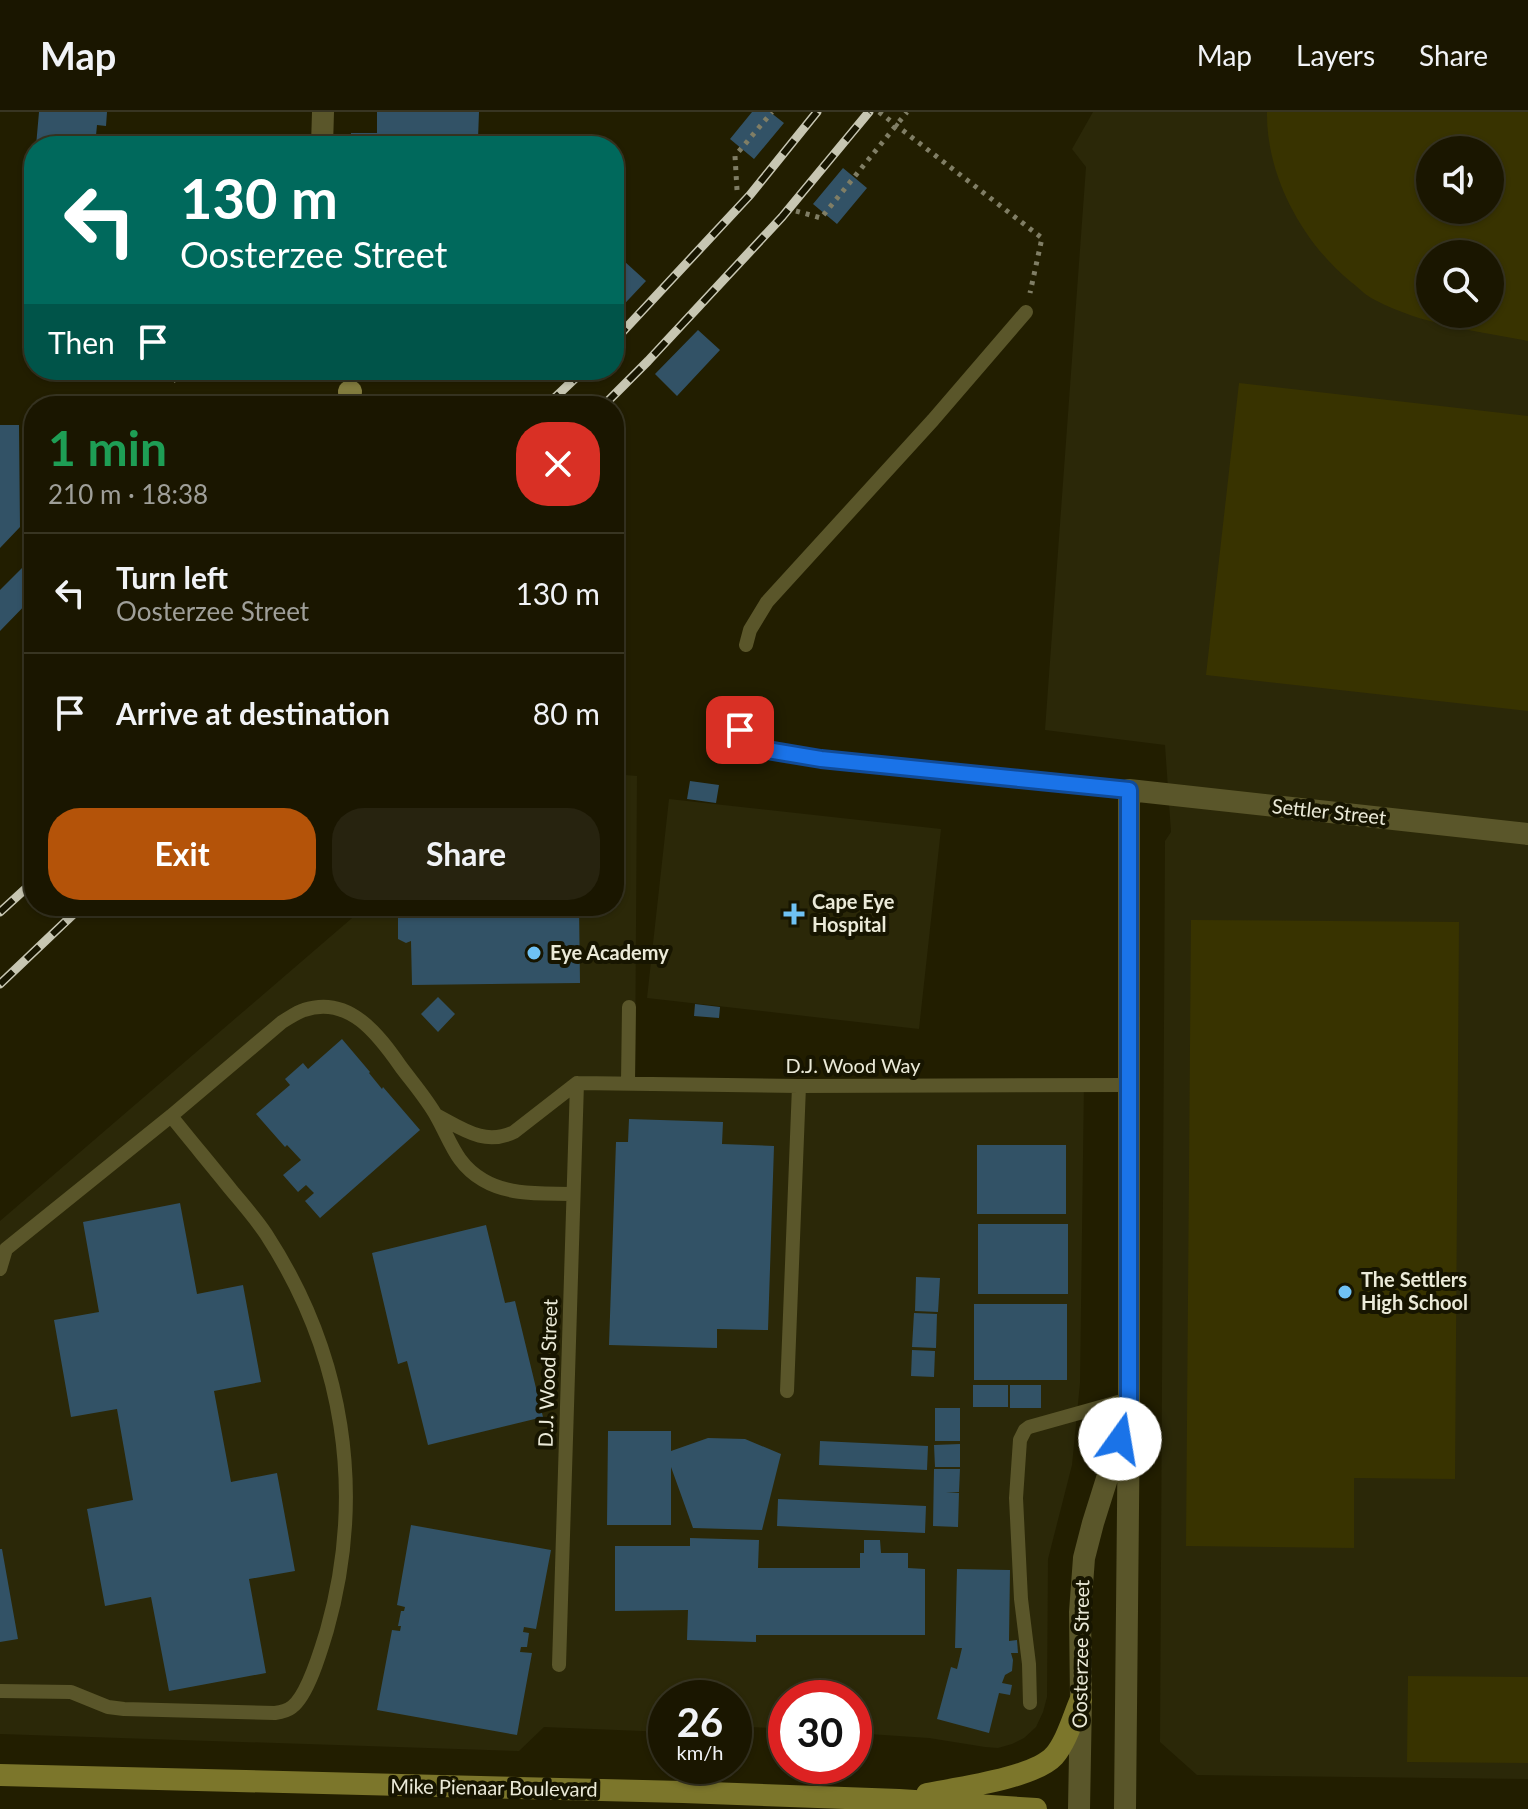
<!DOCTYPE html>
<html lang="en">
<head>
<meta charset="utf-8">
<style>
	body { margin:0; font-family:Lato,sans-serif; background:#27230f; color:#f1f3f6; height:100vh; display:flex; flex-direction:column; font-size:30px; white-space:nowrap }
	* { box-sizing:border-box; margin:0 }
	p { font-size:26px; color:#9f9f99 }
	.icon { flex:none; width:44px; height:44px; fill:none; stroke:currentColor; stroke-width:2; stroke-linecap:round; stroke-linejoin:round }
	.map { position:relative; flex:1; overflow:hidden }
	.side { position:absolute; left:24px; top:284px; width:600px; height:520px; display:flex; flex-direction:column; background:#1a1600; border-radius:32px; box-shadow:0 2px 6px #0004,0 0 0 2px #383522 }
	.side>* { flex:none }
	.guide { position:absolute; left:24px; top:24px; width:600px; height:244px; border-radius:32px; box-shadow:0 2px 6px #0004,0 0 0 2px #383522; background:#00695c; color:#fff; overflow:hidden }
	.buttons { position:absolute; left:1416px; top:24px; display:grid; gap:16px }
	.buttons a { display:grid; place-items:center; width:88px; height:88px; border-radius:50%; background:#1a1600; box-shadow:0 2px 6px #0004,0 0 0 2px #383522; font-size:40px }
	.speed { position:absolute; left:648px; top:1568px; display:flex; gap:16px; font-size:40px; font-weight:700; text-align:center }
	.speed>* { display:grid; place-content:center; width:104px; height:104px; border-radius:50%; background:#1a1600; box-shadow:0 2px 6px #0004,0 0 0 2px #383522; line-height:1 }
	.speed small { font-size:20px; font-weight:400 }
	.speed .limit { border:12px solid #d22; background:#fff; color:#111 }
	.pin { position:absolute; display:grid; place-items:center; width:68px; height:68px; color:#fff; margin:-34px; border-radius:16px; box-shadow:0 4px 12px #0006 }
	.me { position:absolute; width:88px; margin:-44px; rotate:13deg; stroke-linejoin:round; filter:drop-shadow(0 0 6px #0008) }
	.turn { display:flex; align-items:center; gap:28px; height:168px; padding:0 24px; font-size:36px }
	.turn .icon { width:104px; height:104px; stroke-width:2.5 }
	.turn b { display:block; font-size:56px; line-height:68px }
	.then { display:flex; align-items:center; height:76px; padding:0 24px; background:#0003; gap:16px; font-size:30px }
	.round { display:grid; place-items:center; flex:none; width:84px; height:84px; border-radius:32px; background:#27230f }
	.summary { display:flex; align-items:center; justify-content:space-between; height:136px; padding:0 24px }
	h1 { font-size:48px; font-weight:700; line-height:60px; color:#1e9e55 }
	.cta { display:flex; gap:16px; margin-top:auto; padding:16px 24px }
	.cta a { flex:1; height:92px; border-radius:32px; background:#b45309; color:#fff; font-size:32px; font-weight:700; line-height:92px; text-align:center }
	.cta a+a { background:#27230f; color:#f1f3f6 }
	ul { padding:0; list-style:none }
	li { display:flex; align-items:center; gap:24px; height:120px; padding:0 24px; border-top:2px solid #383522 }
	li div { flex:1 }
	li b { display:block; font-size:30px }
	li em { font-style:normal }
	header { display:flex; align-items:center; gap:48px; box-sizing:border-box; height:112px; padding:0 40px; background:#1a1600; border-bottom:2px solid #383522 }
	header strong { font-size:38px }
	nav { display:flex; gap:44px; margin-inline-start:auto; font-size:28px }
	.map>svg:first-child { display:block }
	.built { fill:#2b2808; fill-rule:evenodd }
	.green { fill:#383300; fill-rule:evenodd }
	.building { fill:#325266 }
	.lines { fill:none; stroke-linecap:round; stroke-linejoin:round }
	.path { stroke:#807e65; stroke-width:5; stroke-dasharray:4 6; stroke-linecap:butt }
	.service { stroke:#5a562a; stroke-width:14 }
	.minor { stroke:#5a562a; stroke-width:22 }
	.secondary { stroke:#7c762b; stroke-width:22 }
	.rail-casing { stroke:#c7c6b2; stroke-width:9 }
	.rail { stroke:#171500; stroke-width:6; stroke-dasharray:18; stroke-linecap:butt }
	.tree { fill:#827c3e }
	.route-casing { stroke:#114b97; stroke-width:20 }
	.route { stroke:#1a73e8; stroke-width:14 }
	.poi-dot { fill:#6fc2f4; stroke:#171500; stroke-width:3 }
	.labels { text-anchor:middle; stroke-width:8; stroke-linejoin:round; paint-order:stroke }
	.street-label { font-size:20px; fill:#ebead8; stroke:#171500 }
	.poi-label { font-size:20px; font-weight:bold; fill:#ebead8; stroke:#171500; text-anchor:start }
</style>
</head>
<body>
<header>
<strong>Map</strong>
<nav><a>Map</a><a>Layers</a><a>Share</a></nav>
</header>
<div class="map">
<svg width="1528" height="1697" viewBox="0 0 1528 1697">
	<rect width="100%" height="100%" fill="#221e00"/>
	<!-- built -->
	<path class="built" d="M1093,0h435v1667l-331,-4 -37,-33 5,-901 6,-9 -6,-87 -120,-15 41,-563 -14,-18zM1430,38h60v60h-60zM1430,142h60v60h-60z
		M614,662l23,2 -2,302 449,4 -4,301 -8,82 -24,94 -1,138 -4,15 -7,15 -12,11 -12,6 -14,4 -13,-1 -56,-9 -75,-5v-35h-68v31l-52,-3v-28h-68v34l-122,-5 -25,24 -519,-17v-513l366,-315h248z
		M669,687l272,30 -22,200 -272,-31z"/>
	<!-- green -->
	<path class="green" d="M1267,0h261v229c-52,-10 -105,-16 -153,-41 -9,-4 -16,-12 -24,-18 -49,-40 -85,-107 -84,-170zM1430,38h60v60h-60zM1430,142h60v60h-60z
		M1239,271l289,33v295l-322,-36z
		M1191,808l268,2 -4,557 -101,-1v70l-168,-2z
		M1408,1564l120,1v86l-121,-1z"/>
	<!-- building -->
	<path class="building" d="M39,0h68l-1,14 -9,-1 -2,21h-59z
		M377,0h102l-1,27 -59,-1v8h-68v-13h26z
		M752,0h18l14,11 -30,36 -24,-20z
		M843,56l24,20 -30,36 -24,-20z
		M624,149l22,20 -32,34v-44z
		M698,218l22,20 -43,46 -22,-22z
		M0,313h19l1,102 -20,21z
		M28,321h6v29h-6z
		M34,444v40l-34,35v-41z
		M690,669l29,4 -3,18 -29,-4z
		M415,794h164l1,77 -168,2 -1,-44 -5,2 -8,-4v-25h13v-6h4z
		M438,885l17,17 -17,18 -17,-18z
		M695,892l25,3 -1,11 -25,-2z
		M342,927l28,33 -1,1 13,16 1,-2 37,43 -100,88 -15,-17 9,-8 -8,-8 -8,7 -15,-17 18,-15 -14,-15 -2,2 -29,-33 34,-29 -5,-6 18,-16 5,6z
		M629,1007l94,3 -1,22 52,2 -6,184 -51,-1v19l-108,-3 7,-203h12z
		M977,1033h89v69h-89z
		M180,1091l17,91 46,-9 18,97 -47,9 17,91 46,-9 18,98 -46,8 17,94 -97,18 -18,-94 -46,9 -18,-97 46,-9 -16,-91 -46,8 -17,-97 45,-8 -16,-90z
		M978,1112h90v70h-90z
		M486,1113l19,78 10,-2 28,116 -115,28 -21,-84 -9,3 -26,-111z
		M916,1165l24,1 -2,34 -23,-1z
		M974,1192h93v76h-93z
		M914,1201l23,1 -1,34 -24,-1z
		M912,1238l23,1 -1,26 -23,-1z
		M973,1273h35v22h-35z
		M1010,1273h31v23h-31z
		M935,1296h25v33h-25z
		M608,1319h63v20l37,-13 37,1 36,15 -19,76 -69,-2 -22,-61v58h-64z
		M820,1329l108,5 -1,24 -108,-5z
		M960,1332v23h-25l-1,-22z
		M934,1357h26l-1,23h-13l13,1 -1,34 -25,-1z
		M778,1387l148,7 -1,27 -148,-7z
		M411,1413l140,25 -15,79 -12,-2 -1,5 6,1 -2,14h-6l-1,5 12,1 -15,82 -140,-25 15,-80 8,1 1,-5h-3l3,-15h3l1,-4 -8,-2z
		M690,1426l69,2 -1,28h102v-15h4v-13h16l1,13h27v15l17,1v66h-169v7l-69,-2 1,-30 -73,1v-65h75z
		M0,1437h2l16,90 -18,3z
		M957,1457l53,1 -1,71 8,-1 1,13h-7l2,7 -1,11 -7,4 -3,8 10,2 -2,10 -11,-2 -10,40 -52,-14 14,-52 6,2 5,-21h-7z"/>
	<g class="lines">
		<!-- path -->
		<path class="path" d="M879,0l163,126 -12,55
			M737,78l-2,-34 37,-44
			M796,99l25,7 86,-106
			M173,269l13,-11"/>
		<!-- service -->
		<path class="service" d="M746,533l4,-15 17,-28 166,-182 93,-108
			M740,618l8,13 7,5 66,11 308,31
			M577,971l222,3 330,-1
			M628,971l1,-76
			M436,1003c27,14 48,31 78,17l63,-49
			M0,1157l6,-20 165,-133 111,-94c7,-4 15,-10 22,-12 45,-15 74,24 97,57 12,16 26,32 36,50 14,25 19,47 46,63 27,16 59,13 90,14
			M787,1279l12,-305
			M559,1553l18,-582
			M0,1579l71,1 37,15 16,2 151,4c7,-1 12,-2 17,-6 16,-12 29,-57 35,-77 39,-138 17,-276 -61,-396 -10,-15 -22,-29 -34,-43 -20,-25 -41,-50 -61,-75
			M1030,1591l-1,-39 -8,-65 -5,-101 4,-58 5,-10 4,-3 100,-28"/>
		<!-- minor -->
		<path class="minor" d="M322,34l1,-34
			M1079,1697l2,-110 -1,-87 4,-54 9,-35 28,-89
			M1125,1697l4,-399v-620l399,44"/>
		<!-- secondary -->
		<path class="secondary" d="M0,1663l683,17 216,8 137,9
			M927,1682c30,-6 107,-16 127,-38 13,-15 19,-39 27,-57"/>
		<!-- rail casing -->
		<g class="rail-casing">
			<path id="rail" d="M614,229l136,-146 67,-83
				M546,294l38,-36
				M603,294l45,-45 134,-144 87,-105
				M0,800l34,-31
				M0,872l82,-78"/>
		</g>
		<!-- rail -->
		<use href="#rail" class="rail"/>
	</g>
	<!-- trees -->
	<circle class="tree" cx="350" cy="280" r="12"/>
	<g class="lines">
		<!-- route casing -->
		<g class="route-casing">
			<path id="route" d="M740,618l8,13 7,5 66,11 308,31v620l-9,29"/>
		</g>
		<!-- route -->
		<use href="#route" class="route"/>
	</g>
	<!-- markers -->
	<g class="poi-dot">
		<path d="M790 790h8v8h8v8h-8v8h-8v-8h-8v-8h8z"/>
		<circle cx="534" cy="841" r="8"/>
		<circle cx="1345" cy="1180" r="8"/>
	</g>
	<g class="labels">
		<!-- street labels -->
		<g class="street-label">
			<text transform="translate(1329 700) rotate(6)" y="7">Settler Street</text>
			<text x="853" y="961">D.J. Wood Way</text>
			<text transform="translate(548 1261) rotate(-88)" y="7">D.J. Wood Street</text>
			<text transform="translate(1081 1542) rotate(-89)" y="7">Oosterzee Street</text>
			<text transform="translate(494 1676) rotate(1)" y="7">Mike Pienaar Boulevard</text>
		</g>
		<!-- poi labels -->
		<g class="poi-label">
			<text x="812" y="797">Cape Eye<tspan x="812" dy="23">Hospital</tspan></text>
			<text x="550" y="848">Eye Academy</text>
			<text x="1361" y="1175">The Settlers<tspan x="1361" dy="23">High School</tspan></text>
		</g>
	</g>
</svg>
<div class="buttons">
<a><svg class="icon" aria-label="sound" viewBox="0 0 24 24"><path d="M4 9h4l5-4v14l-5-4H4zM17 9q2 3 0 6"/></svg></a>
<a><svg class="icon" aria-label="search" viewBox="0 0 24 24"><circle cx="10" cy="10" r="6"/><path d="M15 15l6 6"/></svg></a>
</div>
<div class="speed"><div>26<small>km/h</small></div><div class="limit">30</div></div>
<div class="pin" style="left:740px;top:618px;background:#d93025"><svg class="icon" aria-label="arrive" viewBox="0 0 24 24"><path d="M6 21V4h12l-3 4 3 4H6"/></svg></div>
<svg class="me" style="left:1120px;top:1327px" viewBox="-20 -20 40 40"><circle r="19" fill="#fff"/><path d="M0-13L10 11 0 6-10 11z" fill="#1a73e8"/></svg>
<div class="guide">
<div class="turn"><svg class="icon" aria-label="left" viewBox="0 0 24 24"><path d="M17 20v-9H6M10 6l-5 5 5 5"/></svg><div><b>130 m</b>Oosterzee Street</div></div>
<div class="then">Then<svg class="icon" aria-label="arrive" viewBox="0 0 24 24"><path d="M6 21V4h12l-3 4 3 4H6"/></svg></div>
</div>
<section class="side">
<div class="summary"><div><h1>1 min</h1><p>210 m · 18:38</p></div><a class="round" style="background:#d93025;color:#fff"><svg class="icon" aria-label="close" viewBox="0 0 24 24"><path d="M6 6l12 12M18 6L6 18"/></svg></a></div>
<ul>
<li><svg class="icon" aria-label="left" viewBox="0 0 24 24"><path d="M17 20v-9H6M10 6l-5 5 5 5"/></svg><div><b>Turn left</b><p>Oosterzee Street</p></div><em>130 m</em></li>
<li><svg class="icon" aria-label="arrive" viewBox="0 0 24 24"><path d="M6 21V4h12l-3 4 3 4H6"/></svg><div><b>Arrive at destination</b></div><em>80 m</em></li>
</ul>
<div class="cta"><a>Exit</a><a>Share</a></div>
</section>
</div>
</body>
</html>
